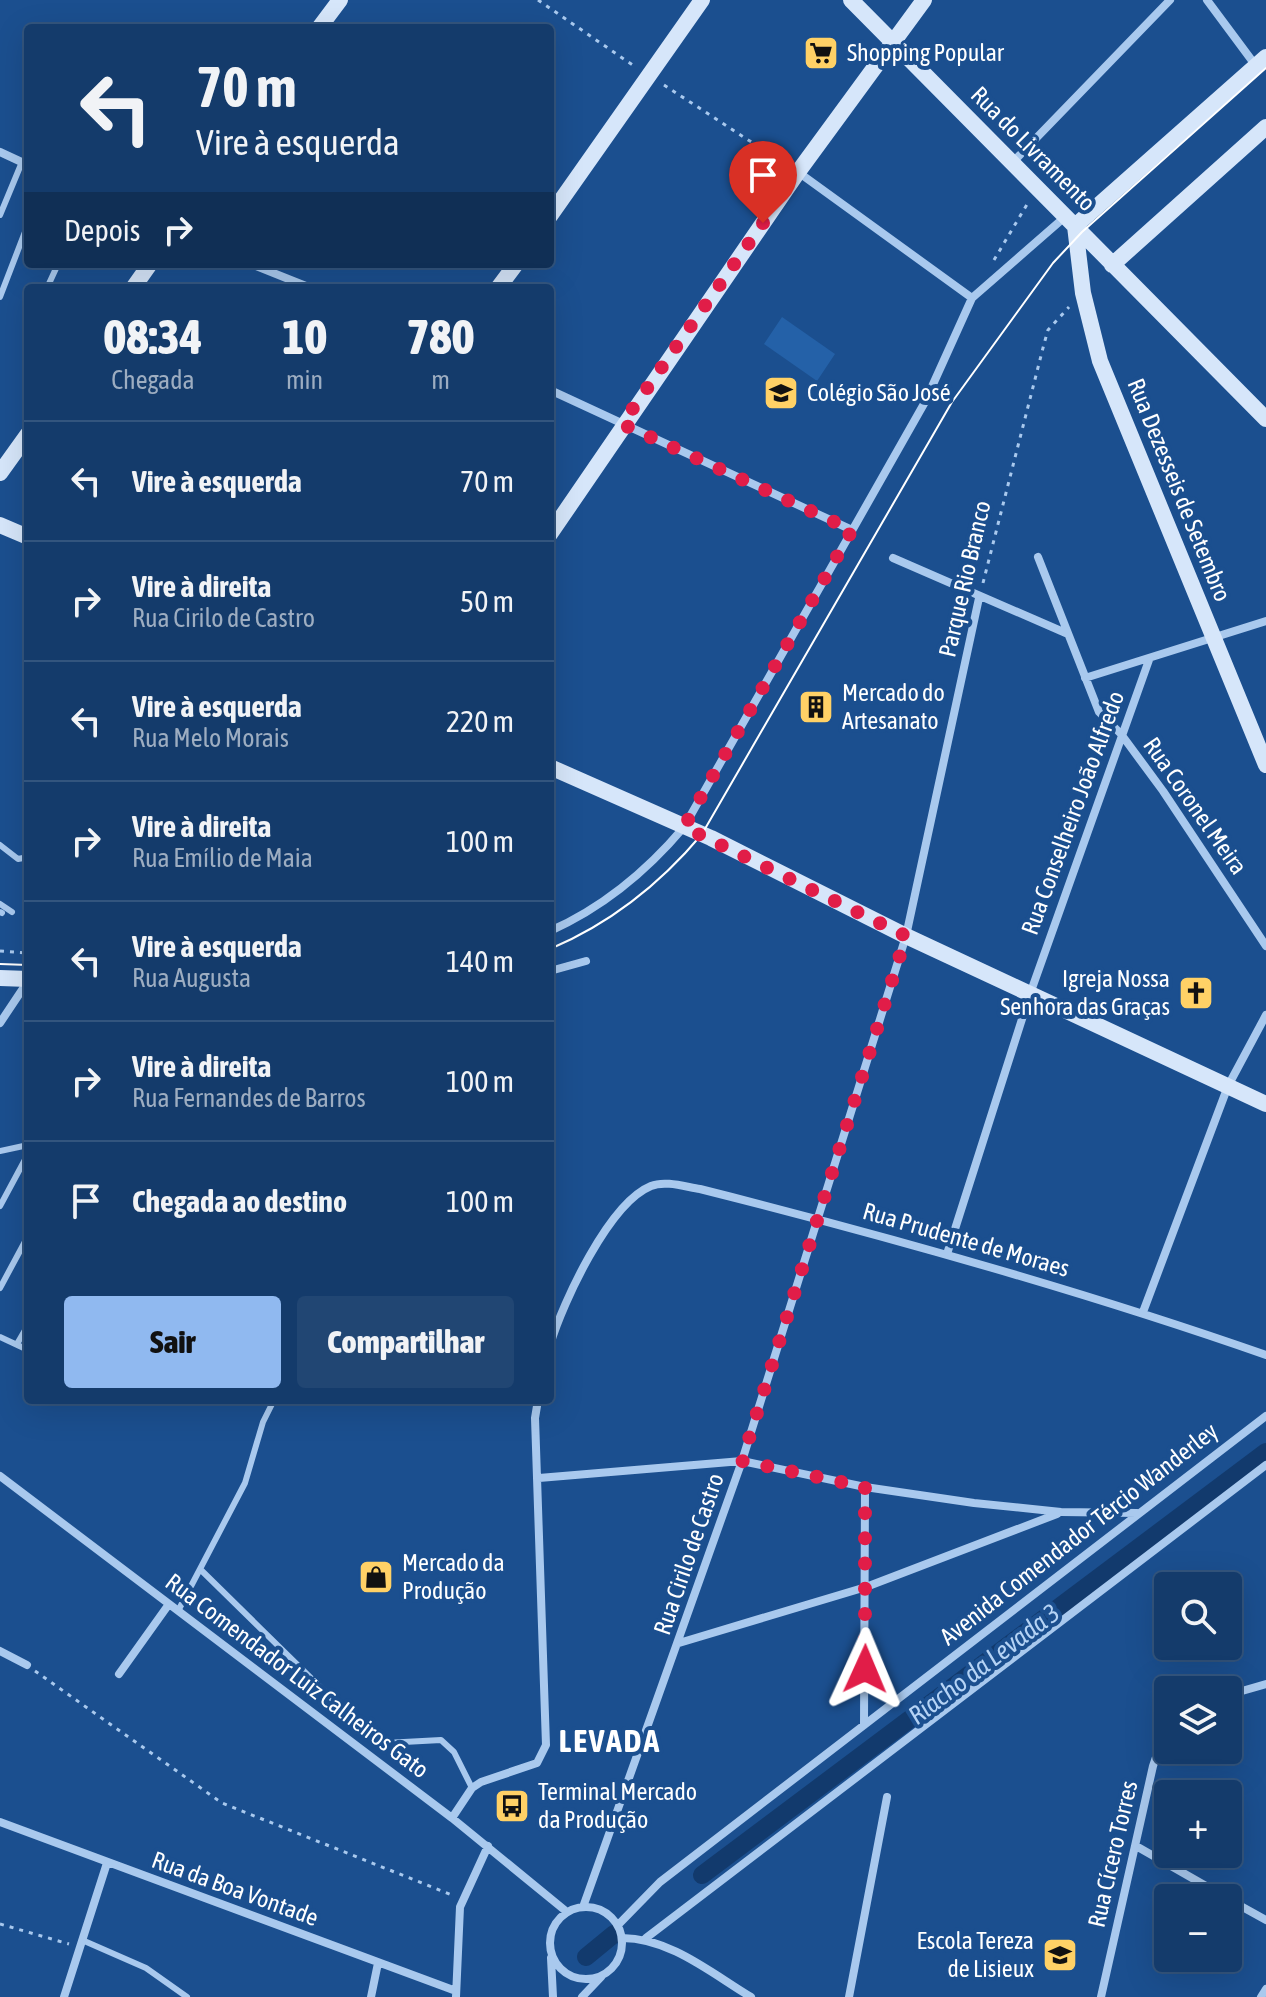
<!DOCTYPE html>
<html lang="pt">
<head>
<meta charset="utf-8">
<style>
	body { margin:0; font-family:"Asap Condensed",sans-serif; background:#214673; color:#f1f3f6; height:100vh; display:flex; flex-direction:column; font-size:30px; white-space:nowrap }
	* { box-sizing:border-box; margin:0 }
	p { font-size:26px; color:#9dadc1 }
	.icon { flex:none; width:44px; height:44px; fill:none; stroke:currentColor; stroke-width:2; stroke-linecap:round; stroke-linejoin:round }
	.map { position:relative; flex:1; overflow:hidden }
	.sheet { position:absolute; left:24px; top:284px; width:530px; height:1120px; display:flex; flex-direction:column; background:#143b6b; border-radius:8px; box-shadow:0 8px 32px #0002,0 0 0 2px #33557e }
	.sheet>* { flex:none }
	.top-card { position:absolute; left:24px; top:24px; width:530px; height:244px; border-radius:8px; box-shadow:0 8px 32px #0002,0 0 0 2px #33557e; background:#143b6b; color:#f1f3f6; overflow:hidden }
	.controls { position:absolute; left:1154px; top:1572px; display:grid; gap:16px }
	.controls a { display:grid; place-items:center; width:88px; height:88px; border-radius:8px; background:#143b6b; box-shadow:0 8px 32px #0002,0 0 0 2px #33557e; font-size:40px }
	.pin { position:absolute; display:grid; place-items:center; width:68px; height:68px; color:#fff; margin:-82px -34px; border-radius:50% 50% 50% 0; rotate:-45deg; box-shadow:0 0 8px #0007 }
	.pin .icon { rotate:45deg }
	.me { position:absolute; width:88px; margin:-44px; rotate:1deg; stroke-linejoin:round; filter:drop-shadow(0 0 6px #0008) }
	.turn { display:flex; align-items:center; gap:28px; height:168px; padding:0 40px; font-size:36px }
	.turn .icon { width:104px; height:104px; stroke-width:2.5 }
	.turn b { display:block; font-size:56px; line-height:68px }
	.then { display:flex; align-items:center; height:76px; padding:0 40px; background:#0003; gap:16px; font-size:30px }
	.eta { display:flex; justify-content:space-evenly; align-items:center; height:136px; text-align:center }
	.eta b { font-size:48px; font-weight:800; line-height:56px }
	.action { display:flex; gap:16px; margin-top:auto; padding:16px 40px }
	.action a { flex:1; height:92px; border-radius:8px; background:#90b9f0; color:#111; font-size:32px; font-weight:800; line-height:92px; text-align:center }
	.action a+a { background:#214673; color:#f1f3f6 }
	ul { padding:0; list-style:none }
	li { display:flex; align-items:center; gap:24px; height:120px; padding:0 40px; border-top:2px solid #33557e }
	li div { flex:1 }
	li b { display:block; font-size:30px }
	li em { font-style:normal }
	.map>svg:first-child { display:block }
	.green { fill:#2461a8 }
	.lines { fill:none; stroke-linecap:round; stroke-linejoin:round }
	.canal { stroke:#123a6d; stroke-width:18 }
	.path { stroke:#a9c9ee; stroke-width:3; stroke-dasharray:4 6; stroke-linecap:butt }
	.lane { stroke:#a9c9ee; stroke-width:6 }
	.street { stroke:#a9c9ee; stroke-width:8 }
	.secondary { stroke:#d6e6fa; stroke-width:16 }
	.tram { stroke:#fff; stroke-width:2 }
	.route { stroke:#e11d48; stroke-width:14; stroke-dasharray:0 25.2 }
	.labels { text-anchor:middle; stroke-width:8; stroke-linejoin:round; paint-order:stroke }
	.poi-label { font-size:24px; fill:#fff; stroke:#1b4f8f; text-anchor:start }
	.street-label { font-size:24px; fill:#fff; stroke:#1b4f8f }
	.water-label { font-size:26px; font-style:italic; fill:#b5d3f5; stroke:#1b4f8f }
	.district-label { font-size:32px; font-weight:bold; letter-spacing:2px; fill:#fff; stroke:#1b4f8f }
</style>
</head>
<body>
<div class="map">
<svg width="1266" height="1997" viewBox="0 0 1266 1997">
	<rect width="100%" height="100%" fill="#1b4f8f"/>
	<!-- green -->
	<path class="green" d="M782,317l53,37 -18,27 -53,-37z"/>
	<g class="lines">
		<!-- canal -->
		<path class="canal" d="M702,1875l564,-423
			M586,1957l28,-23"/>
		<!-- path -->
		<path class="path" d="M538,0l96,66
			M664,85l121,79
			M994,260l35,-59
			M983,583l61,-239 4,-14 21,-23
			M0,951l28,2
			M35,1671l187,132 230,92
			M0,1924l69,20"/>
		<!-- lane -->
		<path class="lane" d="M0,215l22,-53
			M47,288l11,-24
			M0,297l28,-73
			M0,845l18,14 10,-2
			M0,904l12,8
			M0,912l2,1
			M0,1151l28,-6
			M0,1206l28,-52
			M0,1288l28,-52
			M0,1337l28,13
			M17,1344l11,-19
			M147,1400h4
			M202,1571l170,167 13,5 56,-3 13,12 18,36
			M178,1611l67,-128 18,-61 11,-22
			M82,1940l64,28 41,29"/>
		<!-- street -->
		<path class="street" d="M1207,0l49,66
			M0,152l28,13
			M1013,162l157,-162
			M798,172l174,126
			M251,264l60,24
			M550,390l302,140
			M1038,557l61,155 22,22 42,57 103,155
			M893,558l175,76
			M1085,678l181,-57
			M550,931c54,-24 96,-59 134,-104l241,-425 47,-104 94,-82
			M550,971l36,-10
			M0,1023l28,-42
			M947,1254l83,-260 119,-334
			M1143,1312l85,-226 38,-71
			M550,1345c13,-43 59,-142 101,-159 14,-6 35,1 49,3 191,48 380,101 566,166
			M0,1476l452,342 115,94
			M539,1478l203,-17 123,26 109,16 87,9 76,1
			M679,1643l187,-56 191,-73
			M0,1651l27,14
			M119,1674l50,-70
			M1228,1695l38,-11
			M864,1725l1,-238
			M452,1818l20,-30 9,-6 56,-19 9,-18 -11,-327 3,-18
			M0,1822l456,169
			M1136,1846l91,52
			M1228,1899l38,21
			M550 1943a36 36 0 1 1 72 0a36 36 0 1 1-72 0Z
			M583,1907l159,-446 164,-525 73,-338
			M618,1925l42,-43 606,-466
			M622,1938c48,0 89,35 129,59
			M646,1938l620,-473
			M551,1958l2,39
			M64,1997l43,-134
			M371,1997l7,-34
			M456,1997l4,-90 28,-61
			M582,1997l19,-20
			M849,1997l38,-200
			M1101,1997l52,-231 15,-44
			M1261,1997l5,-8"/>
		<!-- secondary -->
		<path class="secondary" d="M851,0l415,419
			M319,28l21,-28
			M550,216l152,-216
			M1075,226l8,67 17,68 166,404
			M1075,226l191,-169
			M1112,265l154,-138
			M133,288l17,-24
			M498,288l18,-24
			M0,473l28,-39
			M0,525l28,12
			M550,534l248,-362 126,-172
			M550,767l161,71 195,98 360,168
			M0,978l28,1"/>
		<!-- tram -->
		<path class="tram" d="M550,949c59,-25 111,-66 152,-115l250,-432 101,-139 29,-31 184,-164
			M0,964l28,1"/>
	</g>
	<g class="lines">
		<!-- route -->
		<path class="route" d="M763,223l-141,201 230,106 -168,297 222,109 -164,525 123,26v182"/>
	</g>
	<!-- icons -->
	<defs>
		<g id="supermarket-square" transform="scale(1.8)"><rect x="-9" y="-9" width="18" height="18" rx="4" fill="#ffd166" stroke="#1b4f8f"/><path d="M-6-5.5h2.5l.6 2H6L4.5 2H-2.5L-4.4-4H-6ZM-1.5 3.2a1.3 1.3 0 1 0 .1 0ZM3 3.2a1.3 1.3 0 1 0 .1 0Z" fill="#111"/></g>
		<g id="school-square" transform="scale(1.8)"><rect x="-9" y="-9" width="18" height="18" rx="4" fill="#ffd166" stroke="#1b4f8f"/><path d="M0-5L7-2L0 1L-7-2ZM-4 1L0 2.5L4 1V4Q0 6-4 4Z" fill="#111"/></g>
		<g id="building-square" transform="scale(1.8)"><rect x="-9" y="-9" width="18" height="18" rx="4" fill="#ffd166" stroke="#1b4f8f"/><path d="M-4-6H4V6H1V3H-1V6H-4ZM-2.5-4.3h1.7v1.8h-1.7ZM.8-4.3h1.7v1.8H.8ZM-2.5-1h1.7V.8h-1.7ZM.8-1h1.7V.8H.8Z" fill="#111"/></g>
		<g id="church-square" transform="scale(1.8)"><rect x="-9" y="-9" width="18" height="18" rx="4" fill="#ffd166" stroke="#1b4f8f"/><path d="M-1.2-6h2.4v3.5h3.3v2.4h-3.3V6h-2.4V-.1h-3.3v-2.4h3.3Z" fill="#111"/></g>
		<g id="shop-square" transform="scale(1.8)"><rect x="-9" y="-9" width="18" height="18" rx="4" fill="#ffd166" stroke="#1b4f8f"/><path d="M-5-2.5h2.3a2.7 3.5 0 0 1 5.4 0H5L5.5 6h-11ZM-1.5-2.5h3a1.5 2.3 0 0 0-3 0Z" fill="#111"/></g>
		<g id="bus-square" transform="scale(1.8)"><rect x="-9" y="-9" width="18" height="18" rx="4" fill="#ffd166" stroke="#1b4f8f"/><path d="M-5-6H5V4H4V6H2V4H-2V6H-4V4H-5ZM-3.5-4V0h7V-4ZM-3.5 1.2v1.5H-2V1.2ZM2 1.2v1.5H3.5V1.2Z" fill="#111"/></g>
	</defs>
	<g fill-rule="evenodd">
		<use href="#supermarket-square" x="821" y="53"/>
		<use href="#school-square" x="781" y="393"/>
		<use href="#building-square" x="816" y="707"/>
		<use href="#church-square" x="1196" y="993"/>
		<use href="#shop-square" x="376" y="1577"/>
		<use href="#bus-square" x="512" y="1806"/>
		<use href="#school-square" x="1060" y="1955"/>
	</g>
	<g class="labels">
		<!-- poi labels -->
		<g class="poi-label">
			<text x="847" y="61">Shopping Popular</text>
			<text x="807" y="401">Colégio São José</text>
			<text x="842" y="701">Mercado do<tspan x="842" dy="28">Artesanato</tspan></text>
			<text x="1170" y="987" text-anchor="end">Igreja Nossa<tspan x="1170" dy="28">Senhora das Graças</tspan></text>
			<text x="402" y="1571">Mercado da<tspan x="402" dy="28">Produção</tspan></text>
			<text x="538" y="1800">Terminal Mercado<tspan x="538" dy="28">da Produção</tspan></text>
			<text x="1034" y="1949" text-anchor="end">Escola Tereza<tspan x="1034" dy="28">de Lisieux</tspan></text>
		</g>
		<!-- street labels -->
		<g class="street-label">
			<text transform="translate(1033 149) rotate(45)" y="8">Rua do Livramento</text>
			<text transform="translate(1179 490) rotate(68)" y="8">Rua Dezesseis de Setembro</text>
			<text transform="translate(965 579) rotate(-77)" y="8">Parque Rio Branco</text>
			<text transform="translate(1195 806) rotate(55)" y="8">Rua Coronel Meira</text>
			<text transform="translate(1073 813) rotate(-70)" y="8">Rua Conselheiro João Alfredo</text>
			<text transform="translate(966 1240) rotate(16)" y="8">Rua Prudente de Moraes</text>
			<text transform="translate(1079 1534) rotate(-38)" y="8">Avenida Comendador Tércio Wanderley</text>
			<text transform="translate(689 1554) rotate(-71)" y="8">Rua Cirilo de Castro</text>
			<text transform="translate(297 1676) rotate(37)" y="8">Rua Comendador Luiz Calheiros Gato</text>
			<text transform="translate(1113 1854) rotate(-77)" y="8">Rua Cícero Torres</text>
			<text transform="translate(235 1889) rotate(20)" y="8">Rua da Boa Vontade</text>
		</g>
		<!-- water labels -->
		<g class="water-label">
			<text transform="translate(984 1664) rotate(-37)" y="9">Riacho da Levada 3</text>
		</g>
		<!-- district labels -->
		<g class="district-label">
			<text x="610" y="1752">LEVADA</text>
		</g>
	</g>
</svg>
<div class="controls">
<a><svg class="icon" aria-label="search" viewBox="0 0 24 24"><circle cx="10" cy="10" r="6"/><path d="M15 15l6 6"/></svg></a>
<a><svg class="icon" aria-label="layers" viewBox="0 0 24 24"><path d="M12 4l9 5-9 5-9-5zM3 14l9 5 9-5"/></svg></a>
<a>+</a>
<a>−</a>
</div>
<div class="pin" style="left:763px;top:223px;background:#d93025"><svg class="icon" aria-label="arrive" viewBox="0 0 24 24"><path d="M6 21V4h12l-3 4 3 4H6"/></svg></div>
<svg class="me" style="left:865px;top:1669px" viewBox="-20 -20 40 40"><path d="M0-17L14 15 0 8-14 15z" fill="#e11d48" stroke="#fff" stroke-width="4"/></svg>
<div class="top-card">
<div class="turn"><svg class="icon" aria-label="left" viewBox="0 0 24 24"><path d="M17 20v-9H6M10 6l-5 5 5 5"/></svg><div><b>70 m</b>Vire à esquerda</div></div>
<div class="then">Depois<svg class="icon" aria-label="right" viewBox="0 0 24 24"><path d="M7 20v-9h11M14 6l5 5-5 5"/></svg></div>
</div>
<section class="sheet">
<div class="eta">
<div><b>08:34</b><p>Chegada</p></div>
<div><b>10</b><p>min</p></div>
<div><b>780</b><p>m</p></div>
</div>
<ul>
<li><svg class="icon" aria-label="left" viewBox="0 0 24 24"><path d="M17 20v-9H6M10 6l-5 5 5 5"/></svg><div><b>Vire à esquerda</b></div><em>70 m</em></li>
<li><svg class="icon" aria-label="right" viewBox="0 0 24 24"><path d="M7 20v-9h11M14 6l5 5-5 5"/></svg><div><b>Vire à direita</b><p>Rua Cirilo de Castro</p></div><em>50 m</em></li>
<li><svg class="icon" aria-label="left" viewBox="0 0 24 24"><path d="M17 20v-9H6M10 6l-5 5 5 5"/></svg><div><b>Vire à esquerda</b><p>Rua Melo Morais</p></div><em>220 m</em></li>
<li><svg class="icon" aria-label="right" viewBox="0 0 24 24"><path d="M7 20v-9h11M14 6l5 5-5 5"/></svg><div><b>Vire à direita</b><p>Rua Emílio de Maia</p></div><em>100 m</em></li>
<li><svg class="icon" aria-label="left" viewBox="0 0 24 24"><path d="M17 20v-9H6M10 6l-5 5 5 5"/></svg><div><b>Vire à esquerda</b><p>Rua Augusta</p></div><em>140 m</em></li>
<li><svg class="icon" aria-label="right" viewBox="0 0 24 24"><path d="M7 20v-9h11M14 6l5 5-5 5"/></svg><div><b>Vire à direita</b><p>Rua Fernandes de Barros</p></div><em>100 m</em></li>
<li><svg class="icon" aria-label="arrive" viewBox="0 0 24 24"><path d="M6 21V4h12l-3 4 3 4H6"/></svg><div><b>Chegada ao destino</b></div><em>100 m</em></li>
</ul>
<div class="action"><a>Sair</a><a>Compartilhar</a></div>
</section>
</div>
</body>
</html>
